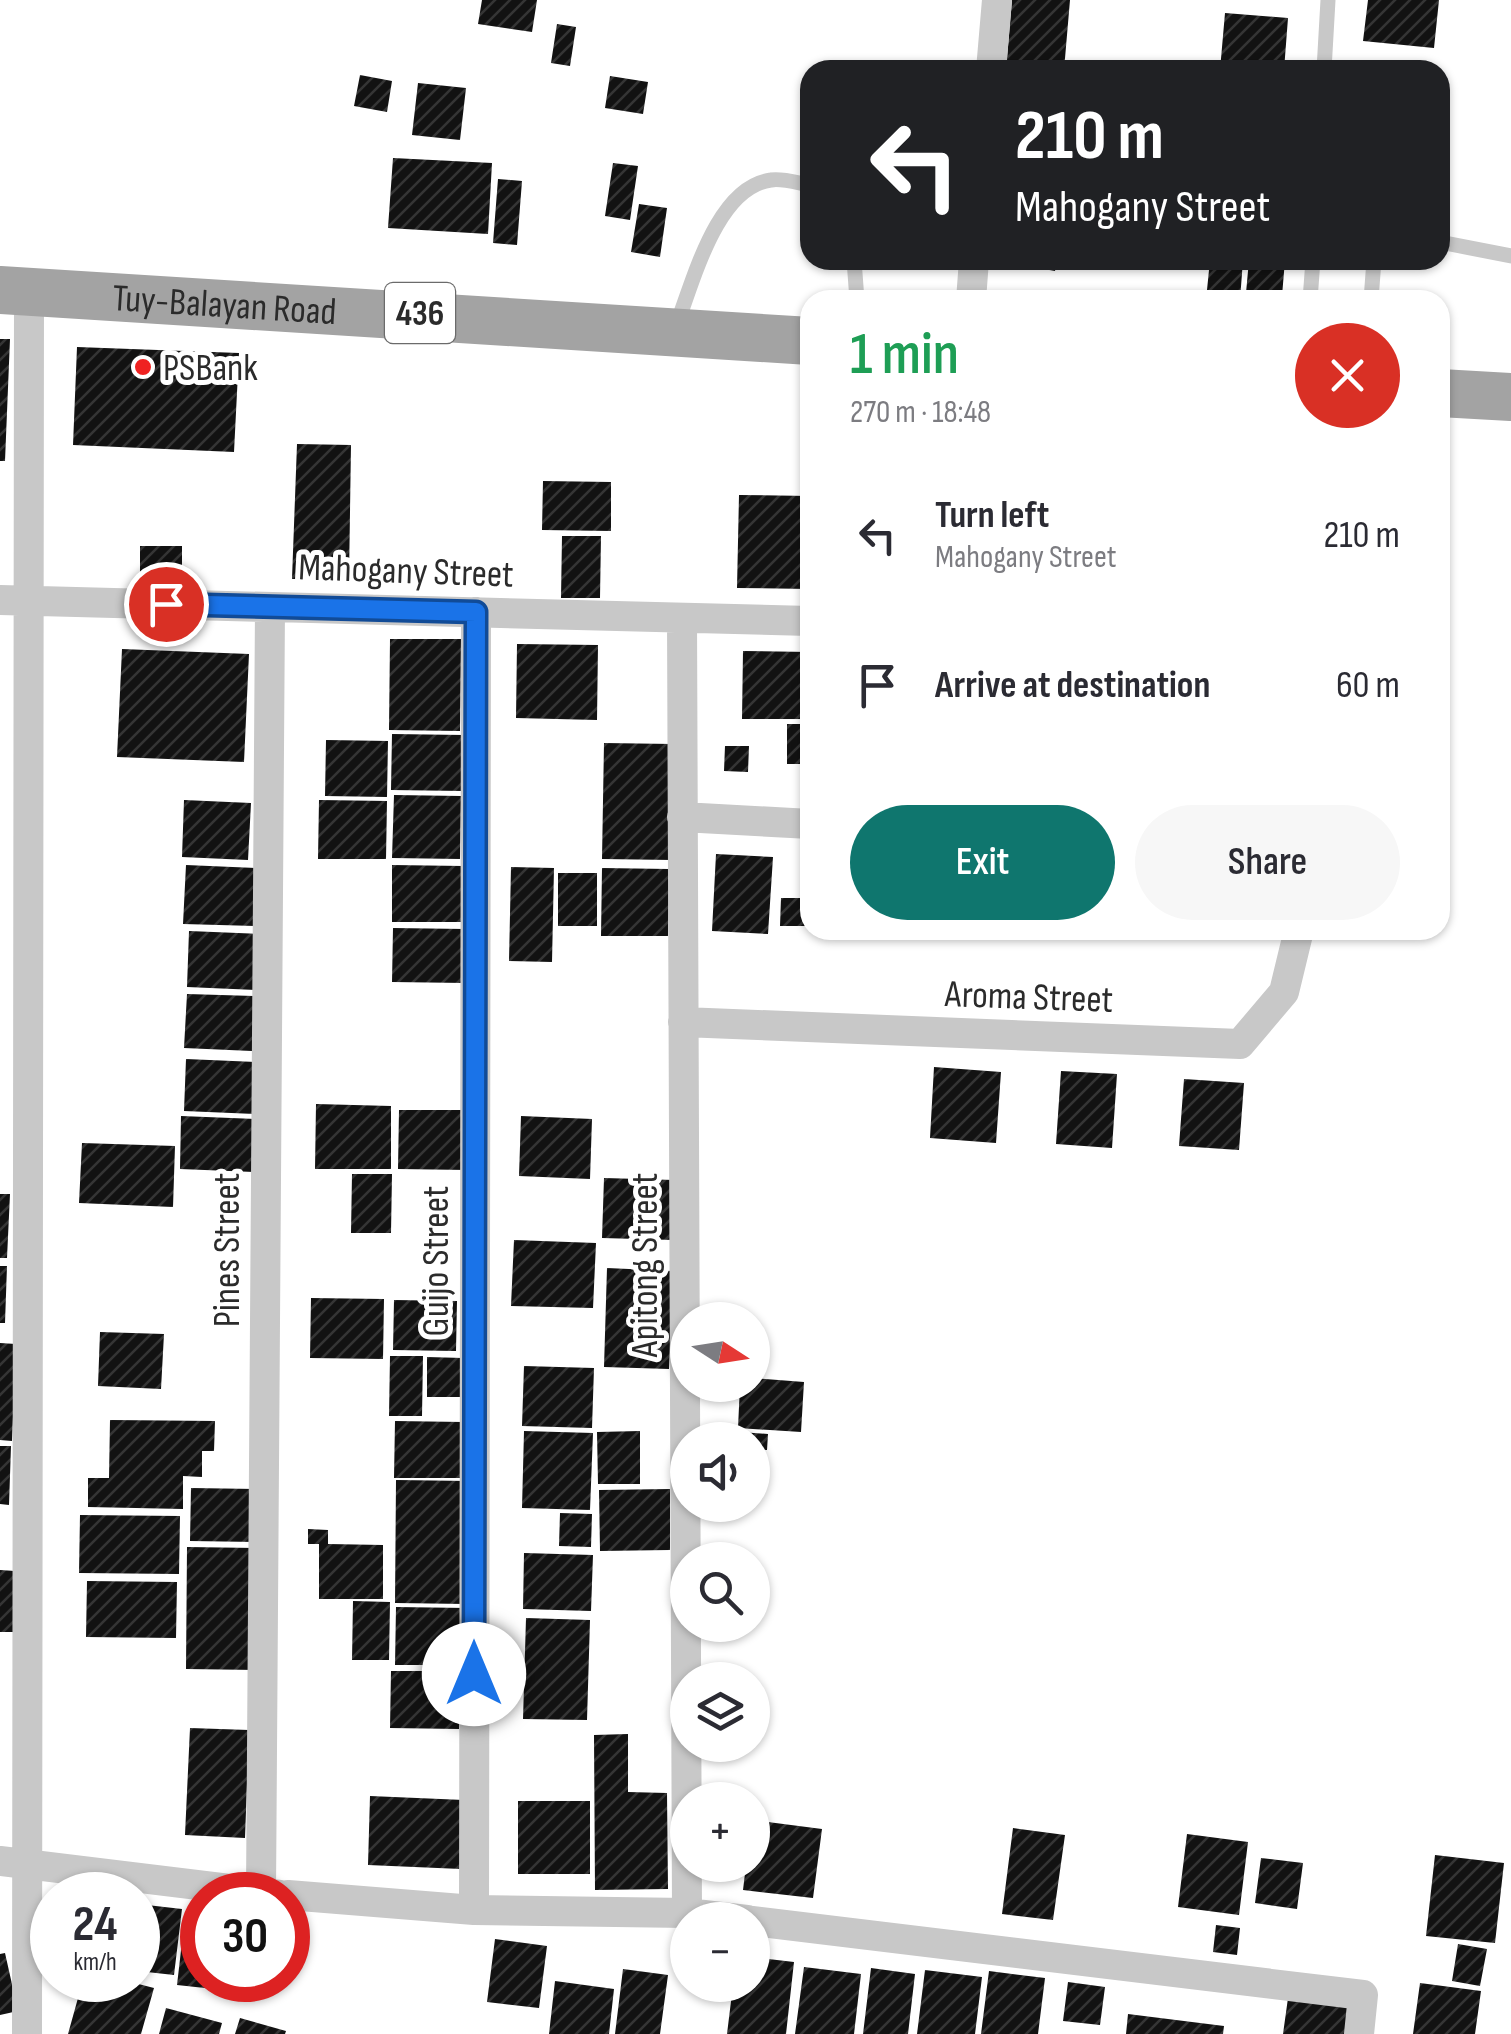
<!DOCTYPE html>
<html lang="en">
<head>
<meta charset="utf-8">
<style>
	body { margin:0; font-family:"Sofia Sans Condensed",sans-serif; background:#f7f7f7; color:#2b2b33; height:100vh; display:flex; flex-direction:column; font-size:38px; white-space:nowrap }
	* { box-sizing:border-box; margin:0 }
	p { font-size:32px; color:#7c7c81 }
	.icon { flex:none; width:55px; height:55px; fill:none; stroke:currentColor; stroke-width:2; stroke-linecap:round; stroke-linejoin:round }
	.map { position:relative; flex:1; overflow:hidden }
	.details { position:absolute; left:800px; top:290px; width:650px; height:650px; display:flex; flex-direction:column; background:#fff; border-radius:30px; box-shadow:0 2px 8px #0004 }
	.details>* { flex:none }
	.guide { position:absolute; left:800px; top:60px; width:650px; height:210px; border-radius:30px; box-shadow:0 2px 8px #0004; background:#202124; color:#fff; overflow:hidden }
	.needle { width:65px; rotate:102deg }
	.buttons { position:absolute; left:670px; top:1302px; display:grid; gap:20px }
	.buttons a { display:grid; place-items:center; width:100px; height:100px; border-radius:50%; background:#fff; box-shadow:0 2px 8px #0004; font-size:50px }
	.speed { position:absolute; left:30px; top:1872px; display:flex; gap:20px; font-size:50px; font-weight:700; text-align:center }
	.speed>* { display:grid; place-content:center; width:130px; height:130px; border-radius:50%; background:#fff; box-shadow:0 2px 8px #0004; line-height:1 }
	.speed small { font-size:25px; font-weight:400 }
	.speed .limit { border:15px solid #d22; background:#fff; color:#111 }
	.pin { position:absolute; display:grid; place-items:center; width:85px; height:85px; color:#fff; margin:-42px; border:5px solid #fff; border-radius:50%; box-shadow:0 2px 10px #0007 }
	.me { position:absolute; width:110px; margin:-55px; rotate:0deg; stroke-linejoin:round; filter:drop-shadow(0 0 8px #0008) }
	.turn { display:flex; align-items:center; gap:35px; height:210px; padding:0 50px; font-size:45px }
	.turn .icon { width:130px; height:130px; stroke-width:2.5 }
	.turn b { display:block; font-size:70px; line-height:85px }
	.round { display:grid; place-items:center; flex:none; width:105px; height:105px; border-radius:52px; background:#f7f7f7 }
	.head { display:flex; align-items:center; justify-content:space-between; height:170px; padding:0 50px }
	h1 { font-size:60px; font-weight:600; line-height:75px; color:#1e9e55 }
	.cta { display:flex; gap:20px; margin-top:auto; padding:20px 50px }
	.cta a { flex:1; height:115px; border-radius:60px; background:#0f766e; color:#fff; font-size:40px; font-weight:600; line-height:115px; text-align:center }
	.cta a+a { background:#f7f7f7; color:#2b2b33 }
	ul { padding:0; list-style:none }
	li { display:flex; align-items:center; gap:30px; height:150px; padding:0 50px }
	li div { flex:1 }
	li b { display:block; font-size:38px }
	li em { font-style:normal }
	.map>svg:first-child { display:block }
	.building { fill:url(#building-hatch) }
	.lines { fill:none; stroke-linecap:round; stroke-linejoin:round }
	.lane { stroke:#c8c8c8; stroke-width:15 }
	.street { stroke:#c8c8c8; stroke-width:30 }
	.primary { stroke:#a3a3a3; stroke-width:48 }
	.route-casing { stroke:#114b97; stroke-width:25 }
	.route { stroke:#1a73e8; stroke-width:18 }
	.poi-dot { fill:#ef2221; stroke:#fff; stroke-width:4 }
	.labels { text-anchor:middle; stroke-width:10; stroke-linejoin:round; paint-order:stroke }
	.shield { fill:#fff; stroke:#6b6b6b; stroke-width:2.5 }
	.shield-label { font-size:35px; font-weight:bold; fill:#2b2b2b }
	.street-label { font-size:38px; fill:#2b2b2b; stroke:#fff }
	.poi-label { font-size:38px; fill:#2b2b2b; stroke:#fff; text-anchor:start }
</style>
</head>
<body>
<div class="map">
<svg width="1511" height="2034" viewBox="0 0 1511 2034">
	<defs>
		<pattern id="building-hatch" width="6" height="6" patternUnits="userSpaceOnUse" patternTransform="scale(2.5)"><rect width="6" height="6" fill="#121212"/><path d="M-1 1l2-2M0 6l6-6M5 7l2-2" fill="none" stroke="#353535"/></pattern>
	</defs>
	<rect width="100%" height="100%" fill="#fff"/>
	<!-- building -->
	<path class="building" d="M482,0h55l-5,32 -54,-8z
		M1012,0h58l-6,70h-58z
		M1368,0h71l-5,48 -71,-7z
		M1225,13l63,5 -4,52h-64z
		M557,24l19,3 -6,39 -19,-3z
		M360,75l32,6 -5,31 -33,-6z
		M610,76l38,6 -5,32 -38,-6z
		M418,83l48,5 -6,52 -48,-5z
		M393,158l99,5 -4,71 -100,-6z
		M613,163l25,3 -8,54 -25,-4z
		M498,179l24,2 -5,64 -24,-2z
		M639,204l28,4 -7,49 -29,-5z
		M1014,260h43l-2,11 -41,-7z
		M1210,260h33l-3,40h-34z
		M1249,260h36l-3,36 -36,-3z
		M0,339h10l-5,122h-5z
		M77,347l162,6 -5,99 -161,-7z
		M297,444l54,1 -2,134h-57z
		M543,481l68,1v49l-69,-1z
		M739,495l71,1v93l-73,-1z
		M562,536h39l-1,62h-39z
		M140,546h42v37h-42z
		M390,639h71l-1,92 -71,-1z
		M517,644l81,1 -1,75 -81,-2z
		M122,649l127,5 -5,108 -127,-5z
		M743,651l67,1v67h-68z
		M787,724h23v40h-23z
		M392,734l72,1 -1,56 -72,-1z
		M326,740l62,1 -1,56 -62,-1z
		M604,743l69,1 -1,116 -70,-1z
		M725,746h24l-1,26 -24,-1z
		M394,795l67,1 -1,63 -68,-1z
		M184,800l67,3 -3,57 -66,-3z
		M319,800l68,1 -1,58h-68z
		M716,854l57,3 -5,77 -56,-3z
		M186,865l72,3 -3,58 -72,-2z
		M392,865l71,1 -1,56h-70z
		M511,867l43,1 -2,94 -43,-1z
		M602,868l67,1 -1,67h-67z
		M558,873h39v53h-39z
		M781,898h29v28h-30z
		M393,928l72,1v54l-73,-1z
		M894,930h66l-1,4h-65z
		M189,931l71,3 -3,56 -70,-3z
		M187,994l67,2 -2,55 -68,-3z
		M186,1059l71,3 -2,52 -71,-3z
		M934,1067l67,5 -5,71 -66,-5z
		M1061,1071l56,3 -5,74 -56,-4z
		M1184,1079l60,4 -5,67 -60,-4z
		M316,1104l75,2v63h-76z
		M399,1110h69l-1,60 -69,-1z
		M181,1116l75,3 -2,53 -74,-3z
		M521,1116l71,3 -2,60 -71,-3z
		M82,1143l93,3 -2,61 -94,-4z
		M352,1174h40l-1,59h-40z
		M604,1178l71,2 -2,60 -71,-2z
		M0,1194h10l-3,64h-7z
		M514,1240l82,3 -3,65 -82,-2z
		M0,1266h7l-2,57h-5z
		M607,1268l66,3 -4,98 -65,-2z
		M311,1298l73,1 -1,60 -73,-1z
		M394,1300l63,1 -1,50 -63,-1z
		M100,1332l64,2 -3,55 -63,-3z
		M0,1343l16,1 -4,97 -12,-1z
		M390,1356h33l-1,60h-33z
		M427,1357l36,1v39h-36z
		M524,1366l70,2 -2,60 -70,-2z
		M752,1378l52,4 -3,50 -63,-4 2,-43h12z
		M110,1420l105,1 -1,30h-12v26l-19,-1v33l-95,-2v-29h21z
		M395,1421l68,1v56h-69z
		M524,1431l69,2 -3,77 -68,-2z
		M640,1431v53h-42l-1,-52z
		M740,1432l28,2 -1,16 -15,-1v-9h-12z
		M0,1446h11l-2,59 -9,-1z
		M396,1480l72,1 -2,123 -71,-1z
		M191,1488l66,1 -1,53 -66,-1z
		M670,1489v61l-70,1 -1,-61z
		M560,1513l32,1 -1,33 -32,-1z
		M80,1515l100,1 -1,58 -100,-1z
		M308,1529l20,1v14l55,1v54h-64v-55h-11z
		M187,1547l73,1 -2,122 -72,-1z
		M524,1553l69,2 -2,56 -68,-2z
		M0,1570l15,1 -1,61h-14z
		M87,1581l90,1 -1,56 -90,-1z
		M353,1601l37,1 -1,58h-37z
		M396,1607l71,1v57h-72z
		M526,1618l64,2 -3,100 -64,-1z
		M391,1671h69l-1,58 -69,-1z
		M190,1728l59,2 -4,108 -60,-3z
		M628,1734v58l39,1 1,96 -73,1 -1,-155z
		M370,1796l94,4 -3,69 -93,-4z
		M518,1801h72v73h-72z
		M752,1820l70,9 -9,69 -70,-8 3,-25h6z
		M1013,1828l52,7 -12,85 -51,-6z
		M1187,1834l61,8 -9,73 -61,-8z
		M1435,1855l69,8 -9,80 -69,-7z
		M1261,1858l42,5 -6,46 -42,-6z
		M138,1904l44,5 -8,66 -36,-4z
		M1216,1925l24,3 -3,27 -24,-3z
		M495,1939l52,7 -8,62 -52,-6z
		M182,1942l20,2v36h41l-1,12 -65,-7z
		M1458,1944l29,5 -7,37 -28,-5z
		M5,1953l13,58 -18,4v-61z
		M752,1957l42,5 -8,72h-59l6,-49h19z
		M804,1967l57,7 -7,60h-59z
		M871,1968l44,6 -7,60h-45z
		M623,1969l45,6 -8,59h-45z
		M925,1970l57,7 -7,57h-58z
		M989,1971l56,7 -7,56h-57z
		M83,1980h40l31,8 -13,46h-73z
		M555,1981l59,8 -5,45h-60z
		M1068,1982l37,5 -5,38 -37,-4z
		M1420,1983l61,8 -6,43h-62z
		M1288,1998l62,8 -3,28h-64z
		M166,2008l56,15 -3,11h-60z
		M1128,2014l96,12 -1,8h-97z
		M240,2018l46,13 -1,3h-50z"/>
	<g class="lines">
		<!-- lane -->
		<path class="lane" d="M1324,70l4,-70
			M1440,242l71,14
			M854,260l3,40
			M1310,300l3,-40
			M1371,300l3,-40
			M676,326c17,-43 40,-139 95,-146 11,-2 27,3 39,5"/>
		<!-- street -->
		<path class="street" d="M991,70l6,-70
			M971,300l3,-40
			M0,600l810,21
			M682,618l5,1295
			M682,817l128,7
			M683,1022l557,22 44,-52 15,-62
			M0,1861l280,34
			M261,1893l9,-1286
			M288,1895l186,15 213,3 60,7
			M474,1910l2,-1298
			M752,1921l611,74 -4,39
			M27,2034l2,-1741"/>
		<!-- primary -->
		<g class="primary">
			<path id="s1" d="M0,290l810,51"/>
			<path d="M1440,393l71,4"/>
		</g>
	</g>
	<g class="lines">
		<!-- route casing -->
		<g class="route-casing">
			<path id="route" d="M166,604l310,8 -2,1062"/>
		</g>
		<!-- route -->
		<use href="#route" class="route"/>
	</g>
	<!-- markers -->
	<circle class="poi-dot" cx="143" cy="367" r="10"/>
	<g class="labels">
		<!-- shield labels -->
		<rect class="shield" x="385" y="283" width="70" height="60" rx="8"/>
		<g class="shield-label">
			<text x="420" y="325">436</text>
		</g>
		<!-- street labels -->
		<g class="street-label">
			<text dy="13" stroke="none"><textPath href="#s1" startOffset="225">Tuy-Balayan Road</textPath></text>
			<text transform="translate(406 570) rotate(2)" y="13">Mahogany Street</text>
			<text transform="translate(1029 996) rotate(2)" y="13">Aroma Street</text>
			<text transform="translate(226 1250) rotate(-90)" y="13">Pines Street</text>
			<text transform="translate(435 1261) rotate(-90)" y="13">Guijo Street</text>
			<text transform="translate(644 1265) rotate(-90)" y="13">Apitong Street</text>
		</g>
		<!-- poi labels -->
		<g class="poi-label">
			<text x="163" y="380">PSBank</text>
		</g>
	</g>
</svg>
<div class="buttons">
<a><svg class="needle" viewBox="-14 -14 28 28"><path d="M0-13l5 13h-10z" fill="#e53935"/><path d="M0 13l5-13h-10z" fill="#7c7c81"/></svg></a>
<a><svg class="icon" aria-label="sound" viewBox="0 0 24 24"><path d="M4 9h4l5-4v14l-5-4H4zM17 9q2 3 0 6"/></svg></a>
<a><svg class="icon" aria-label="search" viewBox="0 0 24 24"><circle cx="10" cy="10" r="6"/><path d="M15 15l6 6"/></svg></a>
<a><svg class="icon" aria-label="layers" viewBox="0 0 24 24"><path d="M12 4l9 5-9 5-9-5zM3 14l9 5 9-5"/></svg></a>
<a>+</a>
<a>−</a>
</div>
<div class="speed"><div>24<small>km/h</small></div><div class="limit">30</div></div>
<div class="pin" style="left:166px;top:604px;background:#d93025"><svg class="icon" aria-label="arrive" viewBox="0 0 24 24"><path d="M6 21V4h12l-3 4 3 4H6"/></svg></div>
<svg class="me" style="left:474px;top:1674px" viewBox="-20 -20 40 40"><circle r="19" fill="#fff"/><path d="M0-13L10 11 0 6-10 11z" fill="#1a73e8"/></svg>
<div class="guide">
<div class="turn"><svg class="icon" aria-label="left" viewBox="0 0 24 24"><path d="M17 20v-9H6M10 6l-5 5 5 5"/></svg><div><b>210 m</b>Mahogany Street</div></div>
</div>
<section class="details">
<div class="head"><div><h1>1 min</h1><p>270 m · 18:48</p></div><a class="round" style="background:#d93025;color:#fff"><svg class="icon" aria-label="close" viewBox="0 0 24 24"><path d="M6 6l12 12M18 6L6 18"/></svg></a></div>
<ul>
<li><svg class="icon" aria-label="left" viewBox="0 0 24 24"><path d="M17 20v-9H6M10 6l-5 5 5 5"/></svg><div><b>Turn left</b><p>Mahogany Street</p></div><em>210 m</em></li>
<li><svg class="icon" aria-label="arrive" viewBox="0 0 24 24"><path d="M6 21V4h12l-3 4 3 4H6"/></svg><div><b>Arrive at destination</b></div><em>60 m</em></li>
</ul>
<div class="cta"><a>Exit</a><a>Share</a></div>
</section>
</div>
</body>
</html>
